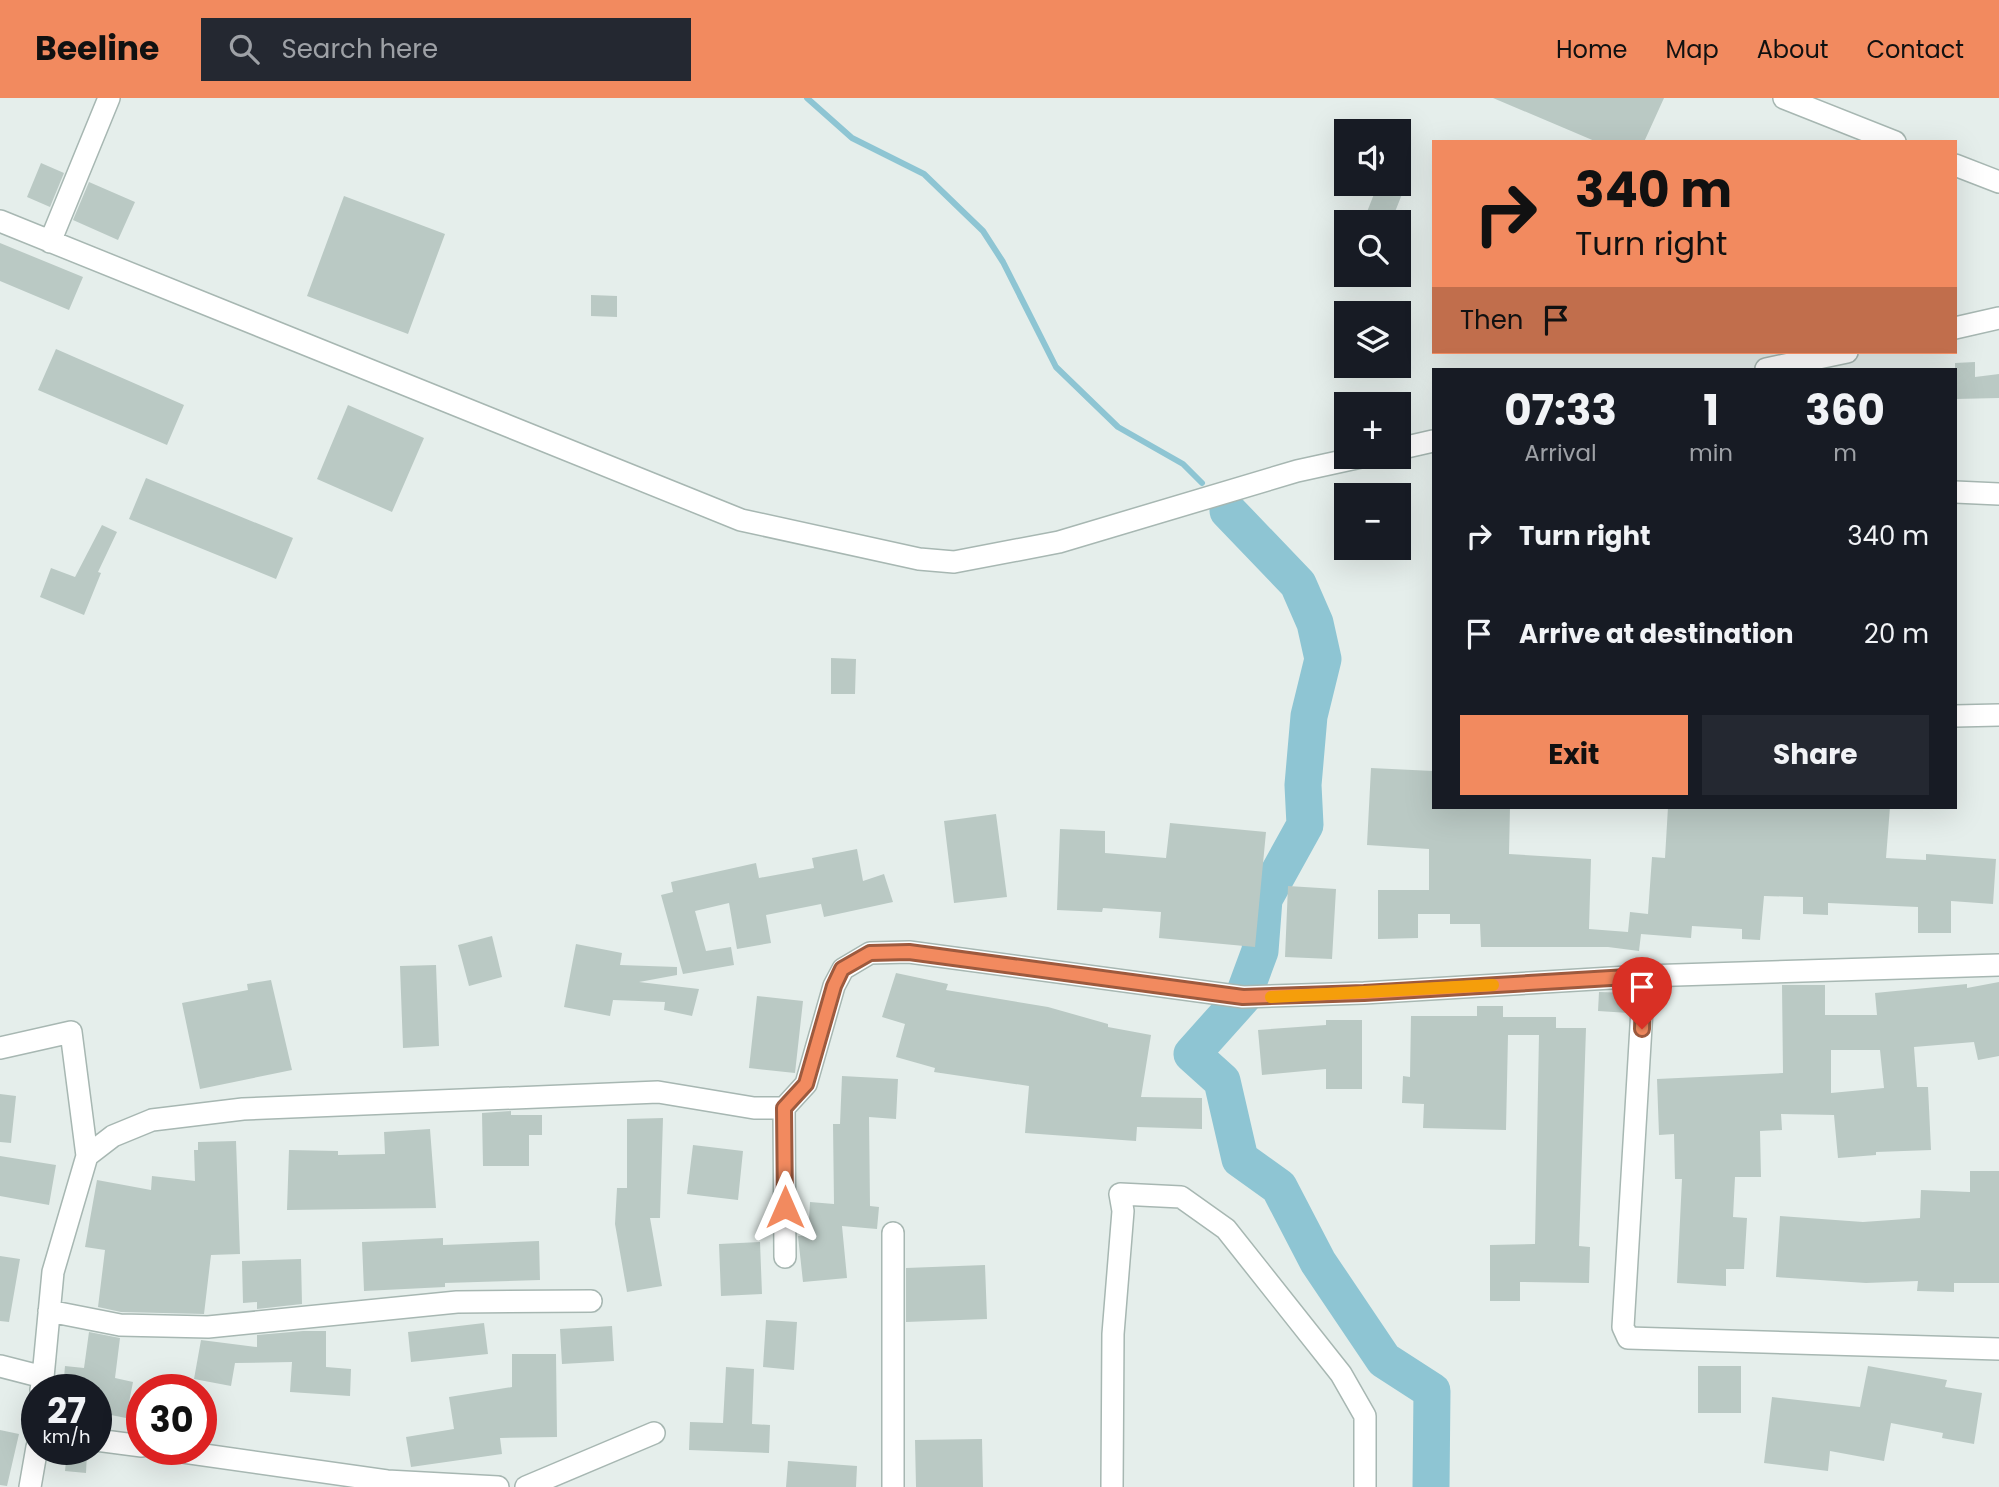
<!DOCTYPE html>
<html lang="en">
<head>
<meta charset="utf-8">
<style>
	body { margin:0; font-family:Poppins,sans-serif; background:#242831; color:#f1f3f6; height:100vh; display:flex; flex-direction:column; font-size:26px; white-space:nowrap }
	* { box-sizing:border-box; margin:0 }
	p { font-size:23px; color:#9ea1a6 }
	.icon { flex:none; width:38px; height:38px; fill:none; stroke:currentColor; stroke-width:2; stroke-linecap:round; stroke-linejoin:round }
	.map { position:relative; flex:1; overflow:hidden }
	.panel { position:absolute; left:1432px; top:270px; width:525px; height:441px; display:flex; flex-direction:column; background:#171b24; border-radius:0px; box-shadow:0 7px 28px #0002 }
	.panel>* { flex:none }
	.hud { position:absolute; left:1432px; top:42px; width:525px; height:214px; border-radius:0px; box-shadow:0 7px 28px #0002; background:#f28a5f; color:#111; overflow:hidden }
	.tools { position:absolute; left:1334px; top:21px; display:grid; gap:14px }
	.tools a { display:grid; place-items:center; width:77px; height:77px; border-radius:0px; background:#171b24; box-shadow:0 7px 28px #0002; font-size:35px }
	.speed { position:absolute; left:21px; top:1276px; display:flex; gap:14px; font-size:35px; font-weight:700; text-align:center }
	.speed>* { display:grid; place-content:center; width:91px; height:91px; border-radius:50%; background:#171b24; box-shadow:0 7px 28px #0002; line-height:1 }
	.speed small { font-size:18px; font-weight:400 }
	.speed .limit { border:10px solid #d22; background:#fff; color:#111 }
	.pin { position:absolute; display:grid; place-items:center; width:60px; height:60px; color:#fff; margin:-72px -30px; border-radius:50% 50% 50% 0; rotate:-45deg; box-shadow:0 0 7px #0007 }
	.pin .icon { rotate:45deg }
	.me { position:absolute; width:77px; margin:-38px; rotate:0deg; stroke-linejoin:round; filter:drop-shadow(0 0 5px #0008) }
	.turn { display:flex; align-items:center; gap:24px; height:147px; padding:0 28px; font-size:32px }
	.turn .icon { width:91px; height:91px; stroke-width:2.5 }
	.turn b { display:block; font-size:49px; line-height:60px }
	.then { display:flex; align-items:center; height:66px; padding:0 28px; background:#0003; gap:14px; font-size:26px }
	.eta { display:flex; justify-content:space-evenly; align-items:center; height:119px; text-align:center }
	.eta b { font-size:42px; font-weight:700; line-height:49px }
	.cta { display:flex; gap:14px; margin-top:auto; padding:14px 28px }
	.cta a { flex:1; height:80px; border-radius:0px; background:#f28a5f; color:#111; font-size:28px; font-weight:700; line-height:80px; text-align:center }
	.cta a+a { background:#242831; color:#f1f3f6 }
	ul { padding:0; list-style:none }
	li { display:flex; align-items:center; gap:21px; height:98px; padding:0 28px }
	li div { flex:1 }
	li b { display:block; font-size:26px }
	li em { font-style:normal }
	header { display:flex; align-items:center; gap:42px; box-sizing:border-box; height:98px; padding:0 35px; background:#f28a5f; color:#111 }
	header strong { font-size:33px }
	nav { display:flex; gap:38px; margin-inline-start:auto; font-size:24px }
	.search { width:490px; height:63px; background:#242831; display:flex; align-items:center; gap:18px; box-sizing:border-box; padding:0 24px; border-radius:0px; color:#9ea1a6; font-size:26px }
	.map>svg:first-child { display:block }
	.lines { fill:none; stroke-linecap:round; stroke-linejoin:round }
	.stream { stroke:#8ec5d3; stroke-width:6 }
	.river { stroke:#8ec5d3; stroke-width:37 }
	.building { fill:#bac9c4; fill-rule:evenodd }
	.minor-casing { stroke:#a7b7b2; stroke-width:24 }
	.minor { stroke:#fff; stroke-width:21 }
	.route-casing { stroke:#9d5a3e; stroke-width:18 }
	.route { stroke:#f28a5f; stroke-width:12 }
	.slow { stroke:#f59e0b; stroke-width:12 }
</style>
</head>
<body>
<header>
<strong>Beeline</strong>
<div class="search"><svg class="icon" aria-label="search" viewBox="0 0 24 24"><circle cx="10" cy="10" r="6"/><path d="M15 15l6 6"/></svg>Search here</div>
<nav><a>Home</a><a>Map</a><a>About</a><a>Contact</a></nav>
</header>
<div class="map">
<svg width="1999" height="1389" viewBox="0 0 1999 1389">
	<rect width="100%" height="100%" fill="#e5eeeb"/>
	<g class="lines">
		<!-- stream -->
		<path class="stream" d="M807,0l45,40 72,36 59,57 20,31 53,105 62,60 65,37 19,19"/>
		<!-- river -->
		<path class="river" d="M1228,413l70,73 17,39 8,36 -14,57 -6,69 2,40 -41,74 -4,52 -17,46 -51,57 30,27 18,78 39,28 39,75 66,98 48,31 -1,96"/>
	</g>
	<!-- building -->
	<path class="building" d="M1493,0h171l-20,44h-47z
		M41,65l23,10 -14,34 -23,-10z
		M89,84l46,20 -17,38 -45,-20z
		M1378,86h28l-15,38h-28z
		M344,98l101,38 -37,100 -101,-38z
		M0,145l83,34 -14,33 -69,-29z
		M591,197l26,1v21l-26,-1z
		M56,251l128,56 -17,40 -129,-55z
		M1975,264v15l24,-3v24l-44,1v-36z
		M348,307l76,33 -32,74 -75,-33z
		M146,380l147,60 -17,41 -147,-60z
		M102,427l15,7 -19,40 3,1 -17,42 -44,-18 11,-29 24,9z
		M831,560l25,1 -1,35h-24z
		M1371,670l62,3v36h77l-1,47 82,5 -2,70 39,3 2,-20 18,2 4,-57 13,1 3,-51h222l-4,51 40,2v-6l70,5 -3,45 -42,-3v32h-33v-26l-90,-4v12l-25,-1v-17l-39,-1 -4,44 -18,-1v-10l-50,-3 -1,12 -50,-4 -2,17 -31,-4h-127l-1,-23h-30v-10h-32v24l-40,1v-49h51v-41l-62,-4z
		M996,716l11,83 -53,6 -10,-82z
		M1170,725l96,9 -11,115 -96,-9 2,-26 -58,-4 -1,4 -45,-2 3,-81 45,2v22l61,5z
		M857,751l6,32 21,-7 9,28 -69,15 -3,-13 -55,11 5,28 -34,6 -8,-46 -34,8 11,40 25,-4 3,18 -51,9 -22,-79 12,-3 -2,-10 85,-19 3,15 55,-10 -2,-10z
		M1288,788l48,3 -4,70 -47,-2z
		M492,838l10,41 -33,9 -11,-41z
		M576,846l46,9 -2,12 57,2v8l-38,7 60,7 -7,27 -28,-6 1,-8 -52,-2 -3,16 -46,-9z
		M436,867l3,81 -36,2 -3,-82z
		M896,875l52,11 -2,6 102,17 60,17v3l43,8 -10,62 61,1v31l-65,-2 -1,14 -111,-8 4,-47 -95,-14 1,-4 -39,-11 9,-33 -23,-7z
		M271,882l21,90 -92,19 -18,-86 66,-13 -1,-6z
		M1999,884v74l-21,4 -4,-18 -60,5 3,40h11l3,63 -55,2v3l-38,3 -4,-43 -53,-1 1,16 -22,1 1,46h-26l-2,40 14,1 -3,51h-18v17l-49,-3 5,-104h-7l-1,-45 -15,1 -2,-56 126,-6 -1,-88h43v30h52l-2,-22 92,-9v4zM1831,952h49l4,38 -53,5z
		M1599,894l31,1 -1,20 -31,-2z
		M757,898l46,5 -8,72 -46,-5z
		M1477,908h26v11h53v11h30l-7,218 11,1 -1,36 -69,-1v19h-30v-56l45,-1 4,-209h-31l-2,95 -83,-2 1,-24 -22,-1 1,-27 7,1 1,-61h66z
		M1326,922h36v69h-36v-20l-64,6 -4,-45 68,-5z
		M842,978l56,3 -2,40 -27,-2 1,89 9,1 -2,22 -35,-3 5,52 -44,4 -5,-46 10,-1 2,-33 24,2 -1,-80h7z
		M0,996l16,2 -5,47 -11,-1z
		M511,1013v4h31v20h-13v31h-46l-1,-53z
		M663,1020l-3,100h-10l12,68 -35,6 -12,-68 2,-36h10v-69z
		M430,1031l6,79 -149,2 2,-60 49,1v4l47,-1 -1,-22z
		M236,1043l4,113 -29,1 -7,59 -83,-2 -23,-5 7,-57 -20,-3 12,-67 54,10 1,-14 43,5 -1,-31h4v-8z
		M693,1047l50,6 -5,49 -51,-6z
		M0,1058l56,9 -7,40 -49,-9z
		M1970,1073h29v112h-45v9l-37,-1 1,-10 -52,2 -90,-6 4,-61 83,6 57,-4 1,-28 49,2z
		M443,1140v7l96,-4 1,39 -95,3v4l-81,4 -2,-49z
		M760,1144l2,52 -41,2 -2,-52z
		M0,1158l20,3 -11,63 -9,-1z
		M301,1161l1,45 -45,5v-7l-14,1 -1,-42z
		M985,1167l2,54 -81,3v-54z
		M766,1222l31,2 -3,48 -31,-3z
		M484,1225l4,31 -77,8 -3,-30z
		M612,1228l2,35 -52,3 -2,-35z
		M303,1233h23v36l25,2 -1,27 -60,-4 2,-30 -57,1 -4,23 -37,-7 7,-39 56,7v-12z
		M89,1234l31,6 -5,40 18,4 -7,36 -30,-6v-22h-33l2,-24 19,2z
		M512,1256h44l1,83 -57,1 2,16 -91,13 -5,-30 48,-8 -5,-32 63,-10z
		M1698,1268h43v47h-43z
		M1868,1268l79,14 -2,7 37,6 -8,51 -32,-6 1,-5 -52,-10 -7,38 -54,-10 -2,20 -64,-8 8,-66 88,10z
		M726,1269l28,2 -2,55 18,1 -1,28 -80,-3 1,-28 33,1z
		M0,1332l19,4 -12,52 -7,-1z
		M982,1341l1,48h-67l-1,-47z
		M67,1353l20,2 -1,20 -21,-2z
		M788,1363l69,5 -1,21h-70z"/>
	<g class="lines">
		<!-- minor casing -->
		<g class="minor-casing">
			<path id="minor" d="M1784,0l111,44
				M1955,67l44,17
				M0,123l741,299 178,39 35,3 105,-20 238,-71 64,-14
				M50,144l59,-144
				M1955,230l44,-10
				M1766,271l81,-17
				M1398,351l35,-8
				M1955,394l44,2
				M1955,618l44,-1
				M1644,878l-21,351 5,11 371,11
				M0,950l71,-16 16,124
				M784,1010l1,149
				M49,1213l71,14 88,2 249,-25 134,-1
				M0,1268l43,11 -2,13
				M43,1279l10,-105 34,-116 26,-20 39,-16 91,-11 415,-17 96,16h30l22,-24 28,-98 9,-17 27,-16 39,-1 334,45 121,-4 280,-17 355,-11
				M96,1342l46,6
				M162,1351l225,32 111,6
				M30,1389l7,-40
				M526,1389l128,-54
				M893,1389v-254
				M1112,1389l1,-153 10,-123 -3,-17 61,3 45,32 115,145 24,42v71"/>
		</g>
		<!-- minor -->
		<use href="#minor" class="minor"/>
	</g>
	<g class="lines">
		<!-- route casing -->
		<g class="route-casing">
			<path id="route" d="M785,1109l-1,-99 22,-24 28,-98 8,-17 28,-16 39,-1 334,45 121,-4 280,-17 -2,53"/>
		</g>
		<!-- route -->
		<use href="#route" class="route"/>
		<!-- slow -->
		<path class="slow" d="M1271,899l222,-12"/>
	</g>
</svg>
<div class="tools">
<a><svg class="icon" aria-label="sound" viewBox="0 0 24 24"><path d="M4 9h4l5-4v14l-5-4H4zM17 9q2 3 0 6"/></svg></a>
<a><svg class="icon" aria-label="search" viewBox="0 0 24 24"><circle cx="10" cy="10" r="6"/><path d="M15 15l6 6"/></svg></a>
<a><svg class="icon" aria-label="layers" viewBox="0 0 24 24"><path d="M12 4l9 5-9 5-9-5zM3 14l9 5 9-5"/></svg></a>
<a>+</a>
<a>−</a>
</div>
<div class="speed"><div>27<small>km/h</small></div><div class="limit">30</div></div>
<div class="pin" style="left:1642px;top:931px;background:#d93025"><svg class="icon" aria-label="arrive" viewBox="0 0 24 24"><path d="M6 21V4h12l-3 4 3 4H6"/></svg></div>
<svg class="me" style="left:785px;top:1109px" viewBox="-20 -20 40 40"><path d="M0-17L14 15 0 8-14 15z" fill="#f28a5f" stroke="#fff" stroke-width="4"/></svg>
<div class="hud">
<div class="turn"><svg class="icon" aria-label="right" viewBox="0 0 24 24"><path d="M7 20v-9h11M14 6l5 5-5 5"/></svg><div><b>340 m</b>Turn right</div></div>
<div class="then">Then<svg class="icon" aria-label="arrive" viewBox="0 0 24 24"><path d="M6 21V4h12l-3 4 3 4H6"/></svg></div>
</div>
<section class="panel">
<div class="eta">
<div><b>07:33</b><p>Arrival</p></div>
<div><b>1</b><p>min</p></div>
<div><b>360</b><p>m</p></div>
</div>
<ul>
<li><svg class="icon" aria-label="right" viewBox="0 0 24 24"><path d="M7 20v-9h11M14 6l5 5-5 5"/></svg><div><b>Turn right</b></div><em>340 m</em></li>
<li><svg class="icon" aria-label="arrive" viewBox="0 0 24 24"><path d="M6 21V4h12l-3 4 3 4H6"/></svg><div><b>Arrive at destination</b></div><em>20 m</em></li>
</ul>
<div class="cta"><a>Exit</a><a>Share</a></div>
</section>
</div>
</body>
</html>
